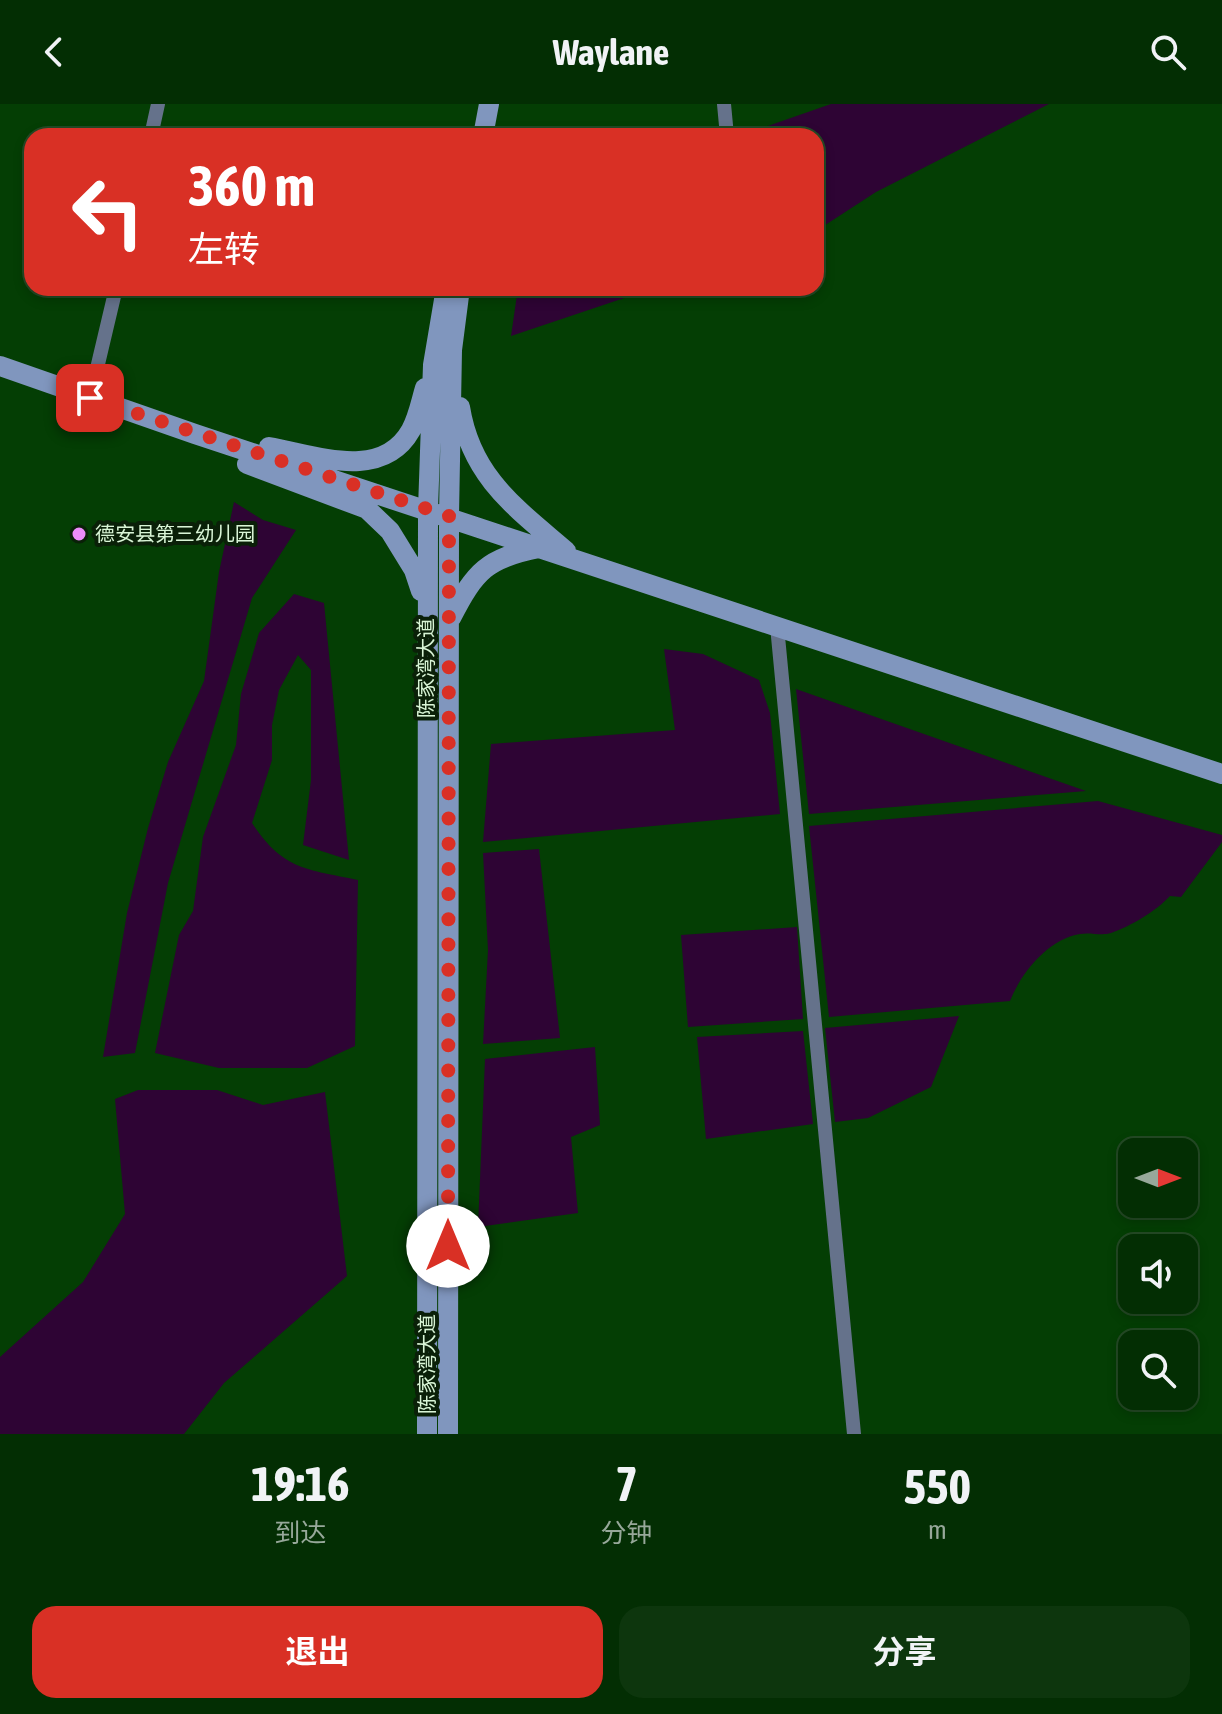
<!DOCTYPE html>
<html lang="zh">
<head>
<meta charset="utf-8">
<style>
	body { margin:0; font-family:"Asap Condensed","Noto Sans SC",sans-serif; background:#0d360d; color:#f1f3f6; height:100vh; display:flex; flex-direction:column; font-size:30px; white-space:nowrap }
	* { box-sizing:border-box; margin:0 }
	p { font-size:26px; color:#97a89a }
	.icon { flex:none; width:44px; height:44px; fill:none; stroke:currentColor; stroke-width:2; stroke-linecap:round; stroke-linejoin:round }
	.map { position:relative; height:1330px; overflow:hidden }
	.panel { display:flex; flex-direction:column; background:#032e03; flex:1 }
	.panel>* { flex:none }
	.guide { position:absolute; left:24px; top:24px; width:800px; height:168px; border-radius:24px; box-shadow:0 4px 12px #0003,0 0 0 2px #244a25; background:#d93025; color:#fff; overflow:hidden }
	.needle { width:52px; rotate:90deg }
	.fabs { position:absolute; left:1118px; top:1034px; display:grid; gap:16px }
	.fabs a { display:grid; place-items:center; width:80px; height:80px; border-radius:16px; background:#032e03; box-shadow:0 4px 12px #0003,0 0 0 2px #244a25; font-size:40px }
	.pin { position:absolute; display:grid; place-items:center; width:68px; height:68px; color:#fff; margin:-34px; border-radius:16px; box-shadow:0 4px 12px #0006 }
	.me { position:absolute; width:88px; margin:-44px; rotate:0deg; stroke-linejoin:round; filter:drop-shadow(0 0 6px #0008) }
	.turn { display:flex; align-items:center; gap:28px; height:168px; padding:0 32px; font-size:36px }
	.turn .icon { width:104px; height:104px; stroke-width:2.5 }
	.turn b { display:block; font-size:56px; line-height:68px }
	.eta { display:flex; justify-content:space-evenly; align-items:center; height:136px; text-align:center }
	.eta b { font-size:48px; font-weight:700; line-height:56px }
	.button { display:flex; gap:16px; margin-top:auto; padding:16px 32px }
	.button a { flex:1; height:92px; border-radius:24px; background:#d93025; color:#fff; font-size:32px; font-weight:700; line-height:92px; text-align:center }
	.button a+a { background:#0d360d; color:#f1f3f6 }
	header { display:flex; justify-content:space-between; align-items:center; height:104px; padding:0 32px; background:#032e03; font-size:36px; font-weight:700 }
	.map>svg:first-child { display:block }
	.water { fill:#2e0434 }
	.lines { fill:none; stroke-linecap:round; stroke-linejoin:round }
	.minor { stroke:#65728b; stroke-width:14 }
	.secondary { stroke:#8096be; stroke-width:20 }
	.route { stroke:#d93025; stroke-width:14; stroke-dasharray:0 25.2 }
	.poi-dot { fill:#ed8cfa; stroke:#0a2008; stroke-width:3 }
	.labels { text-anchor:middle; stroke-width:8; stroke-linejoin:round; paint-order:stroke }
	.poi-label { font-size:20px; fill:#d9f5d6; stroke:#0a2008; text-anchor:start }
	.street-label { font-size:20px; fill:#d9f5d6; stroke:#0a2008 }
</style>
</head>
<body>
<header><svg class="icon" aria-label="back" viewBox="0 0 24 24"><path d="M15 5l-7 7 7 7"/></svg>Waylane<svg class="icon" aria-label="search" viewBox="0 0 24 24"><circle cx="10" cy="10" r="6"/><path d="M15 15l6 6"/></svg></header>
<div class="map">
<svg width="1222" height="1330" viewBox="0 0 1222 1330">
	<rect width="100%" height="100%" fill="#043e04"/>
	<!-- water -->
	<path class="water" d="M831,0h218l-173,88 -60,39v-95l-74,-1z
		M518,184h136l-143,48z
		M234,398l29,18 33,10 -44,68 -84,285 -33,170 -32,4 24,-144 21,-85 20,-66 36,-81 15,-109z
		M294,490l30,9 25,257 -46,-15 8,-65v-110l-13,-15 -19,35 -7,35v35l-20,63c31,47 54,46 106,57l-3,166 -48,22h-88l-64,-15 24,-118 14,-24 10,-74 33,-92 5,-51 18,-61z
		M664,545l39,5 56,26 11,33 10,101 -297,28 8,-98 184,-14z
		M796,585l290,102 -277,23z
		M1098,697l124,34v7l-41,55 -11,-1c-14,15 -39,30 -59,37 -9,3 -21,-1 -31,1 -32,5 -59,39 -70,67l-181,16 -20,-191z
		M539,745l21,189 -77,6 5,-94 -5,-97z
		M797,823l6,92 -115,8 -7,-92z
		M959,912l-28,71 -63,31 -33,4 -10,-94z
		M803,927l10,93 -107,15 -9,-102z
		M595,943l5,78 -29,12 7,76 -100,14 7,-168z
		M138,986h79l46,15 62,-13 22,184 -123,107 -40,51h-184v-77l83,-75 42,-68 -10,-115z"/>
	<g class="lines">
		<!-- minor -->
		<path class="minor" d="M724,0l3,32
			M151,32l7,-32
			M90,294l26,-110
			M777,522l77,808"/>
		<!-- secondary -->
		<path class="secondary" d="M483,32l6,-32
			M0,262l195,68 1027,340
			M460,303c11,70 56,101 106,144
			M269,343c46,8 113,35 142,-17 7,-12 10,-29 14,-42
			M247,360l120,45 23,22 24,39 7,21
			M451,514c24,-47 36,-60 88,-70
			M427,1330l1,-925 5,-144 13,-77
			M448,1330l1,-918 3,-166 8,-62"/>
	</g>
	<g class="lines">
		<!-- route -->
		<path class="route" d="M90,294l359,118 -1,730"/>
	</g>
	<!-- markers -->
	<circle class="poi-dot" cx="79" cy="430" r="8"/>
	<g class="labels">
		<!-- poi labels -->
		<g class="poi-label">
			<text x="95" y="437">德安县第三幼儿园</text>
		</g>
		<!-- street labels -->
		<g class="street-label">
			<text transform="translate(426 564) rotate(-90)" y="7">陈家湾大道</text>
			<text transform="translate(427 1260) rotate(-90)" y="7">陈家湾大道</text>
		</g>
	</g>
</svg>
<div class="fabs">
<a><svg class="needle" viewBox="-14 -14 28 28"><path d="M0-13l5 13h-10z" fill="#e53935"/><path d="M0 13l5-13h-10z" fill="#97a89a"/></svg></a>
<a><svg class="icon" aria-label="sound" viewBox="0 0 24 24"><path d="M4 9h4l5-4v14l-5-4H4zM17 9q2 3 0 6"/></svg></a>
<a><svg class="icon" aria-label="search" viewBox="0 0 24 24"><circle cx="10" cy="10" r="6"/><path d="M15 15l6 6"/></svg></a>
</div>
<div class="pin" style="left:90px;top:294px;background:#d93025"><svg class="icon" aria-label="arrive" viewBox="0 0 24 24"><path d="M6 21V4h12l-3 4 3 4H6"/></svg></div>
<svg class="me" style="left:448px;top:1142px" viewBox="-20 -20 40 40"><circle r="19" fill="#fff"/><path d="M0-13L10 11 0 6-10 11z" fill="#d93025"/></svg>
<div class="guide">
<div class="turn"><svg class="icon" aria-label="left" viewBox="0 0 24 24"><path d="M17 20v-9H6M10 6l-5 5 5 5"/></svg><div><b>360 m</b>左转</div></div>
</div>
</div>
<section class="panel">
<div class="eta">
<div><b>19:16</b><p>到达</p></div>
<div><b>7</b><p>分钟</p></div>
<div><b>550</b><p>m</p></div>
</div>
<div class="button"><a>退出</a><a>分享</a></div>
</section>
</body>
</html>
